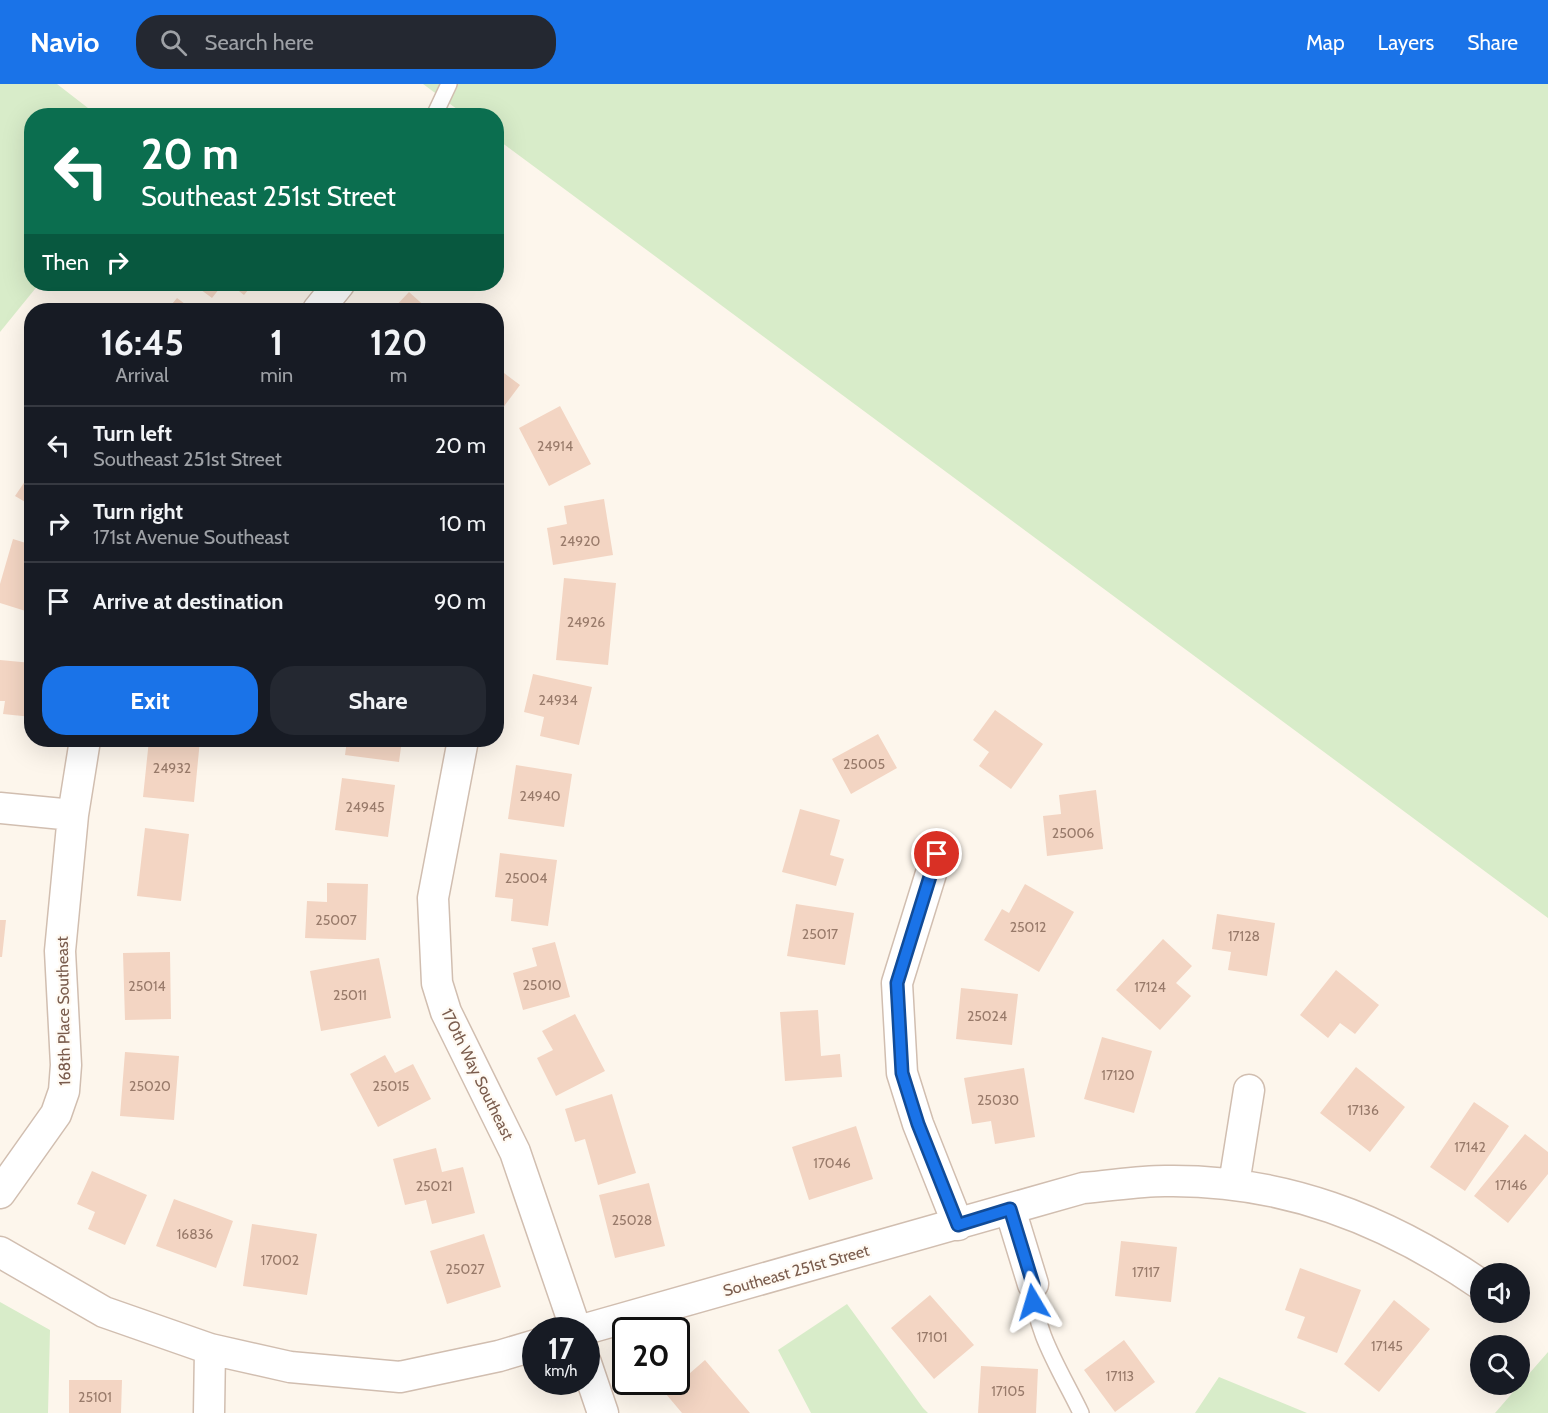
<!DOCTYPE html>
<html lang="en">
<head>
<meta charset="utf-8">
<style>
	body { margin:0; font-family:Cabin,sans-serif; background:#242831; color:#f1f3f6; height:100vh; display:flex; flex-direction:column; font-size:22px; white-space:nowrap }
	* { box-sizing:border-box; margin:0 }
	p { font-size:20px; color:#9ea1a6 }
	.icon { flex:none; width:33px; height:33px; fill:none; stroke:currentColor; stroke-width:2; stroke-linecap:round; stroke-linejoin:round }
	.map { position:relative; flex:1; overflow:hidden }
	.panel { position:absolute; left:24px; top:219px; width:480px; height:444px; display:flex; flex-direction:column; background:#171b24; border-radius:24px; box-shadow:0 6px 24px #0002 }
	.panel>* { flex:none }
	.banner { position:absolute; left:24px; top:24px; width:480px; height:183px; border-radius:24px; box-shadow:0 6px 24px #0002; background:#0b6e4f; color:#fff; overflow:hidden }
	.fabs { position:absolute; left:1470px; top:1179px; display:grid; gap:12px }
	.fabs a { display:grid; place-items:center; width:60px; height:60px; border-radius:50%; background:#171b24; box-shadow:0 6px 24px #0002; font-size:30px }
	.speed { position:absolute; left:522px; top:1233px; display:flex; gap:12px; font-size:30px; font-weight:700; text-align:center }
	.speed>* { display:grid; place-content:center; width:78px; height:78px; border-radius:50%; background:#171b24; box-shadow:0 6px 24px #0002; line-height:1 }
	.speed small { font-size:15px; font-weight:400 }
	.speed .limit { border:3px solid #111; border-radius:9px; background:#fff; color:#111 }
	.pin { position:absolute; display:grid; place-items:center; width:51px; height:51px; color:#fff; margin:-26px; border:3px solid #fff; border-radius:50%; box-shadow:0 2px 6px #0007 }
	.me { position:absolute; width:66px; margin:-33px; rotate:353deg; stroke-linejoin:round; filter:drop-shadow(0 0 4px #0008) }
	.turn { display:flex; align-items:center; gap:21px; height:126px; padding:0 18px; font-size:27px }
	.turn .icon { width:78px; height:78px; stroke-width:2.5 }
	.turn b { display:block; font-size:42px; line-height:51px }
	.then { display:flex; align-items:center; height:57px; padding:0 18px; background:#0003; gap:12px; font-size:22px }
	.eta { display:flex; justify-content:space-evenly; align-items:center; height:102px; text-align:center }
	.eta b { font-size:36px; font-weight:800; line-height:42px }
	.cta { display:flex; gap:12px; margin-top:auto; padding:12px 18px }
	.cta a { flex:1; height:69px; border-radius:24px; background:#1a73e8; color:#fff; font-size:24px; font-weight:800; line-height:69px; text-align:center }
	.cta a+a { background:#242831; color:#f1f3f6 }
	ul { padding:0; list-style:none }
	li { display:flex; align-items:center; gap:18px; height:78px; padding:0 18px; border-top:2px solid #363941 }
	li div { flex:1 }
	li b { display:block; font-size:22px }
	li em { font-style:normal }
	header { display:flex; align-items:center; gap:36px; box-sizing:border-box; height:84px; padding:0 30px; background:#1a73e8; color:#fff }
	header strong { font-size:28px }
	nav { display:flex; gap:33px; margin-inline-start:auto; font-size:21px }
	.search { width:420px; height:54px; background:#242831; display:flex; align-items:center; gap:15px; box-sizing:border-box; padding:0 21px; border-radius:24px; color:#9ea1a6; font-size:22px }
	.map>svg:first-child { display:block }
	.green { fill:#d8ecc9 }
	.building { fill:#f3d5c3 }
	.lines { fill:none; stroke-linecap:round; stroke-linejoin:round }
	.service-casing { stroke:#d1beb0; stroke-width:18 }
	.minor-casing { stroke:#d1beb0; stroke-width:33 }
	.service { stroke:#fff; stroke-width:15 }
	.minor { stroke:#fff; stroke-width:30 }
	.route-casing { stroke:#114b97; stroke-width:15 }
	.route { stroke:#1a73e8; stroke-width:10 }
	.labels { text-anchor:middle; stroke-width:4.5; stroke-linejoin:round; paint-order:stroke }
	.number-label { font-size:14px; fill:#987a6a }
	.street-label { font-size:16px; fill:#7a5c4d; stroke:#fffaf3 }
</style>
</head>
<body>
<header>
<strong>Navio</strong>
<div class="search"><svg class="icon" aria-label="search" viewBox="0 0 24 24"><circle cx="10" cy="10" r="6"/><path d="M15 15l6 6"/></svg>Search here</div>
<nav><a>Map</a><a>Layers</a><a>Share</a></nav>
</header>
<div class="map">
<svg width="1548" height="1329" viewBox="0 0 1548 1329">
	<rect width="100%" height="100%" fill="#fdf6ec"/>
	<!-- green -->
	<path class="green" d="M0,0h57l40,31 -65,1v168h7l-39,48z
		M423,0h1125v834l-1051,-779 -1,-23 -31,-1z
		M0,1218l50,28 -2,83h-48z
		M847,1220l76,104 5,5h-117l-33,-63z
		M1548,1268v61h-53z
		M1219,1293l88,36h-112z"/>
	<!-- building -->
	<path class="building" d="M193,200h30l-11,14z
		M230,200h23l-9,11z
		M409,208l20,18h-37z
		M177,214l16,12h-26z
		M496,283l24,18 -24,32z
		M560,322l31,58 -42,22 -30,-58z
		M32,387v35l-17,-10z
		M604,415l9,56 -60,10 -6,-37 20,-4 -3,-18z
		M13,455l19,6v68l-32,-10v-19z
		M564,494l52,5 -8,82 -52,-5z
		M0,576l32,3v54l-29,-3 2,-13h-5z
		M533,590l59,13 -13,58 -39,-9 4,-19 -20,-5z
		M995,626l48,34 -32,45 -32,-23 10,-14 -16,-12z
		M878,650l19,34 -46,26 -19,-35z
		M149,656h51l-6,62 -51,-5z
		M347,656h55l-3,22 -54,-7z
		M516,681l56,9 -8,53 -56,-8z
		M342,694l53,7 -7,52 -53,-7z
		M1096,706l7,59 -56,7 -4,-40 18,-2 -2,-19z
		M800,725l40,11 -10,35 14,4 -8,27 -54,-14z
		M145,744l44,6 -8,67 -44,-5z
		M500,769l57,7 -9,66 -37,-5 2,-22 -18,-2z
		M327,799l41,1 -2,56 -61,-2 2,-37 20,1z
		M1025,800l49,28 -35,60 -55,-32 18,-31 7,4z
		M796,820l58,9 -9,52 -58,-9z
		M1217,830l58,9 -8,53 -39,-6 3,-18 -19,-3z
		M0,836h6l-4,37h-2z
		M1163,855l29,27 -16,17 15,13 -31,34 -44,-40z
		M555,858l15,55 -47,13 -10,-37 24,-7 -5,-18z
		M170,868l1,67 -46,1 -2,-67z
		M379,874l12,60 -70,13 -11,-60z
		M1336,886l43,35 -24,29 -15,-11 -12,15 -28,-23z
		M961,904l57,6 -6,51 -56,-6z
		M818,926l3,46 19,-2 2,23 -57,4 -5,-69z
		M575,930l30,57 -49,25 -19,-38 16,-8 -11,-19z
		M1102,953l50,14 -18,62 -50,-14z
		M125,968l54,4 -5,64 -54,-4z
		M385,971l10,18 18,-9 18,35 -53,28 -28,-53z
		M1356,983l49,40 -35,45 -50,-39z
		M1024,984l11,69 -40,7 -4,-23 -19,3 -8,-46z
		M612,1010l24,79 -38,12 -13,-46 -10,3 -10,-33z
		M1474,1018l35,24 -44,65 -35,-24z
		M856,1042l17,53 -64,21 -17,-53z
		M1525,1050l23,18v22l-40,49 -34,-27z
		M436,1064l6,24 21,-5 12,46 -43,11 -6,-24 -21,5 -12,-46z
		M92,1087l55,24 -22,50 -37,-16 7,-17 -18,-8z
		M649,1099l16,63 -50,12 -16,-63z
		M174,1115l59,22 -17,47 -60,-22z
		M252,1140l65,10 -10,61 -64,-9z
		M484,1150l17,53 -54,17 -17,-53z
		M1121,1157l56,6 -6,55 -56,-6z
		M1300,1184l61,22 -24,63 -40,-15 8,-21 -20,-7z
		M930,1211l44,50 -40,34 -43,-51z
		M1394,1216l36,29 -51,63 -35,-28z
		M1124,1256l31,42 -40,30 -31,-42z
		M705,1276l45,53h-68l-16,-19z
		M981,1282l57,3 -2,44h-58z
		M69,1296h53l-1,33h-52z"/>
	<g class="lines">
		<!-- service casing -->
		<g class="service-casing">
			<path id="service" d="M434,32l15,-32
				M1033,1200c-1,45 29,89 48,129"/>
		</g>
		<!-- minor casing -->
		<g class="minor-casing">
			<path id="minor" d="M318,226l21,-26
				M463,656l-30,158 4,85 9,29 69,140 61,178
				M0,724l73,7
				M937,770l-40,129 5,90 16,51 40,101
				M1234,1100l15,-94
				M0,1109l56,-79 8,-23 2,-26 -6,-114 13,-136 12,-75
				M1010,1125l23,75
				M0,1168l104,60 106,37 80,18 110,10 99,-21 37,-11
				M582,1246l501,-142c27,-2 55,-7 82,-7 117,-2 220,38 315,103
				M586,1279l17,50
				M209,1329l1,-64"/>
		</g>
		<!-- service -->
		<use href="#service" class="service"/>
		<!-- minor -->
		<use href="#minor" class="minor"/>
	</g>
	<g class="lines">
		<!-- route casing -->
		<g class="route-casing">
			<path id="route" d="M937,770l-40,129 5,90 16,51 40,101 52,-16 23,75v18"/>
		</g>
		<!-- route -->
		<use href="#route" class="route"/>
	</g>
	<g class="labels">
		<!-- number labels -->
		<g class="number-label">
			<text x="555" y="367">24914</text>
			<text x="580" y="462">24920</text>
			<text x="586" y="543">24926</text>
			<text x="558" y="621">24934</text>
			<text x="864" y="685">25005</text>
			<text x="172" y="689">24932</text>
			<text x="540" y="717">24940</text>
			<text x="365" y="728">24945</text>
			<text x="1073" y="754">25006</text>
			<text x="526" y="799">25004</text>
			<text x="336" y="841">25007</text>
			<text x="1028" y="848">25012</text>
			<text x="820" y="855">25017</text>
			<text x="1244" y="857">17128</text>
			<text x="542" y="906">25010</text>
			<text x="147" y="907">25014</text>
			<text x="1150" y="908">17124</text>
			<text x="350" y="916">25011</text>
			<text x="987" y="937">25024</text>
			<text x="1118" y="996">17120</text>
			<text x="150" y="1007">25020</text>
			<text x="391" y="1007">25015</text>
			<text x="998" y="1021">25030</text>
			<text x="1363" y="1031">17136</text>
			<text x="1470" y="1068">17142</text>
			<text x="832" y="1084">17046</text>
			<text x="1511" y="1106">17146</text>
			<text x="434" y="1107">25021</text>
			<text x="632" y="1141">25028</text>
			<text x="195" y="1155">16836</text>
			<text x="280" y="1181">17002</text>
			<text x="465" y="1190">25027</text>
			<text x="1146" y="1193">17117</text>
			<text x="932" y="1258">17101</text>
			<text x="1387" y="1267">17145</text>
			<text x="1120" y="1297">17113</text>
			<text x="1008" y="1312">17105</text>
			<text x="95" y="1318">25101</text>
		</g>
		<!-- street labels -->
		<g class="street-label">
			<text transform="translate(63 927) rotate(-91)" y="6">168th Place Southeast</text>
			<text transform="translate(478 990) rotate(64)" y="6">170th Way Southeast</text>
			<text transform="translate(796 1186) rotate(-16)" y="6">Southeast 251st Street</text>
		</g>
	</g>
</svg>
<div class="fabs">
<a><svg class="icon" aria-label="sound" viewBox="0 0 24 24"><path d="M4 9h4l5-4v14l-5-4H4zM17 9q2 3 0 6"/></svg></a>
<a><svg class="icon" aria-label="search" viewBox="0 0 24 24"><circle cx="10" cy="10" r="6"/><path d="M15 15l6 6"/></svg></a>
</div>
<div class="speed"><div>17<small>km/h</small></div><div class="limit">20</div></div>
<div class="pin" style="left:937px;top:770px;background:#d93025"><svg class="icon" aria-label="arrive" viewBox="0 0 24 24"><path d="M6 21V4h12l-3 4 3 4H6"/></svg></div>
<svg class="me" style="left:1033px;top:1218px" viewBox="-20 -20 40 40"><path d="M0-17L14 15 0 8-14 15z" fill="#1a73e8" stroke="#fff" stroke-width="4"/></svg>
<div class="banner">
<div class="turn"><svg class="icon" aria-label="left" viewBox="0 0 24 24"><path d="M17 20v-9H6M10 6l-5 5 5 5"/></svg><div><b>20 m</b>Southeast 251st Street</div></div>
<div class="then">Then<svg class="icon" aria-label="right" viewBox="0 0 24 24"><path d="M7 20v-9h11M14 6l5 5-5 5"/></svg></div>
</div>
<section class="panel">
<div class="eta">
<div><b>16:45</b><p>Arrival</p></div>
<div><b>1</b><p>min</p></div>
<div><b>120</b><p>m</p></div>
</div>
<ul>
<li><svg class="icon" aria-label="left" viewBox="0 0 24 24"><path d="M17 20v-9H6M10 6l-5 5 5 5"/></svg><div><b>Turn left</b><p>Southeast 251st Street</p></div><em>20 m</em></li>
<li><svg class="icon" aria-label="right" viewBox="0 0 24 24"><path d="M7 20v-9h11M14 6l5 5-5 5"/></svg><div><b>Turn right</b><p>171st Avenue Southeast</p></div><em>10 m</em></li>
<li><svg class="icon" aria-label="arrive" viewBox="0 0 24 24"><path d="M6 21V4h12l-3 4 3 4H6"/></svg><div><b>Arrive at destination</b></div><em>90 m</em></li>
</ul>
<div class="cta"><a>Exit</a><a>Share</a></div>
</section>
</div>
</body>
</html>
